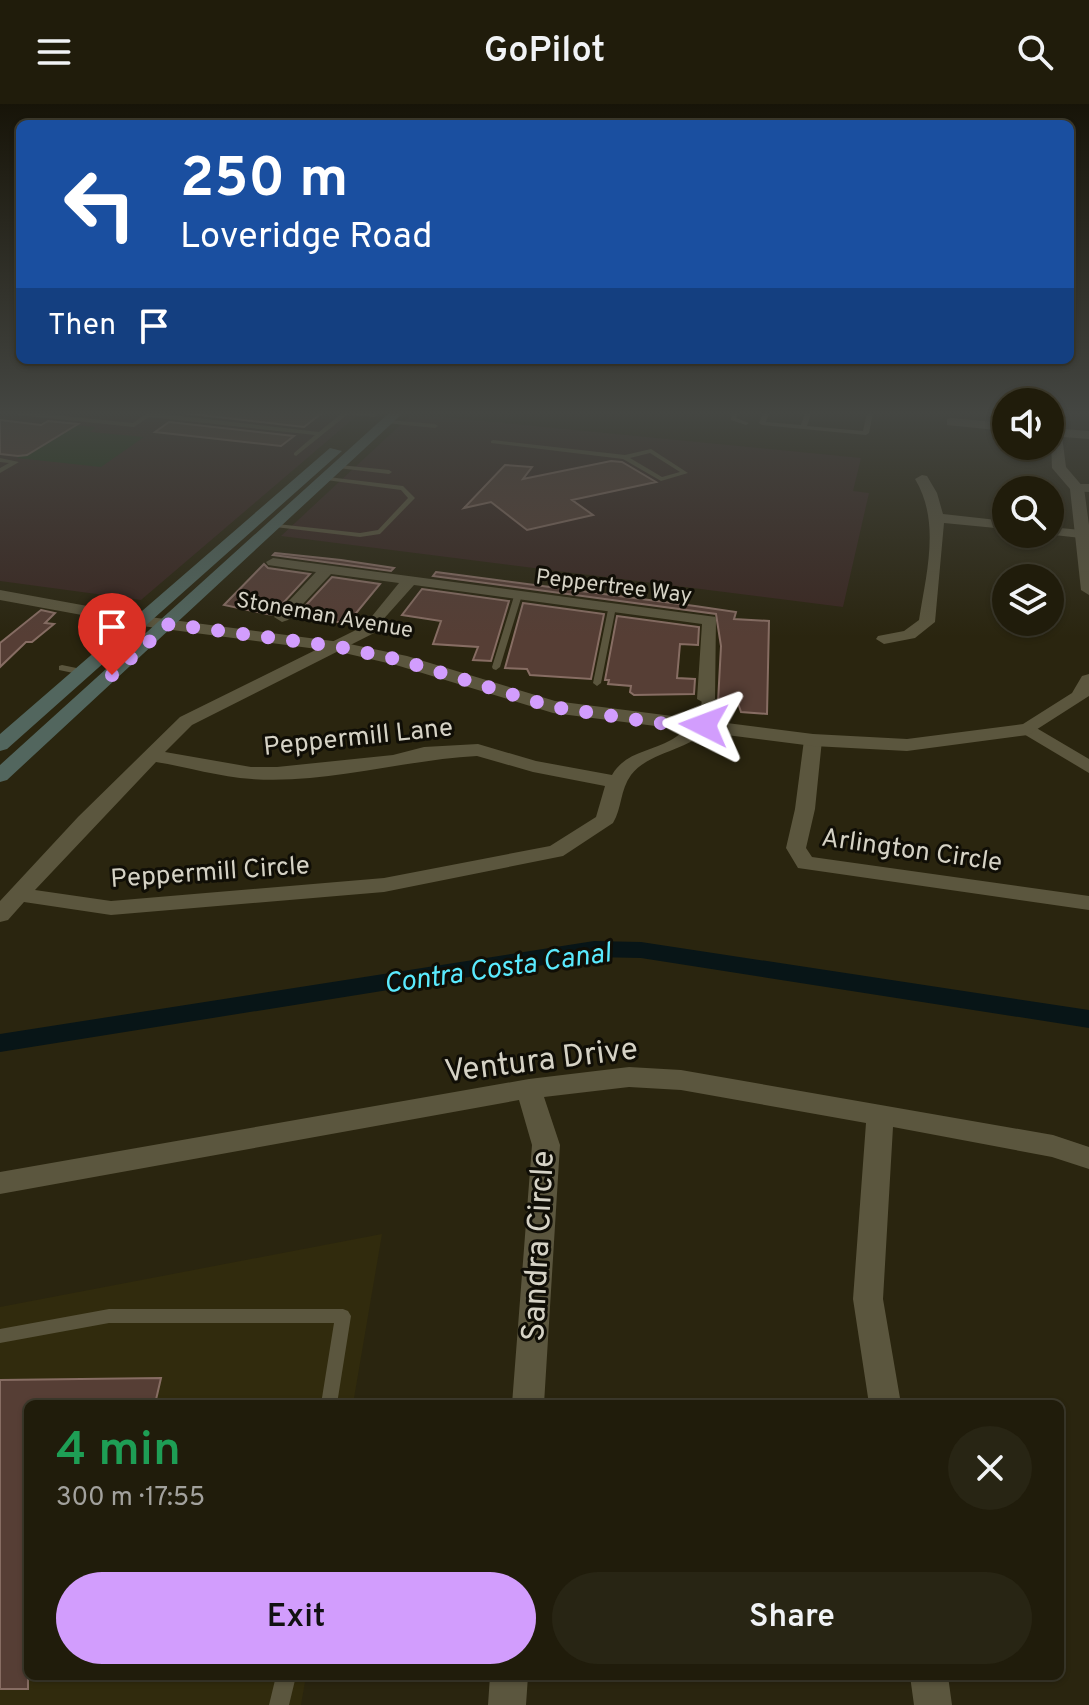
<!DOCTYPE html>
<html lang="en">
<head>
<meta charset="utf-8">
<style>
	body { margin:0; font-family:Overpass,sans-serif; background:#282514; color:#f1f3f6; height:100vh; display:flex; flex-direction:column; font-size:30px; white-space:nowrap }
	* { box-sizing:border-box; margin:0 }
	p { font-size:26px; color:#a2a19d }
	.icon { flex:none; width:44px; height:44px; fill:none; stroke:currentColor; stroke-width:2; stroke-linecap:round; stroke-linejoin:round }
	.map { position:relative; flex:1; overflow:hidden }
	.side { position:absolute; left:24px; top:1296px; width:1040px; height:280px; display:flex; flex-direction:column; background:#201c0b; border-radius:12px; box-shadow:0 2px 6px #0004,0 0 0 2px #3d3a2c }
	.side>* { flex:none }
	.banner { position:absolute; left:16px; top:16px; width:1058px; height:244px; border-radius:12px; box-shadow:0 2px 6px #0004,0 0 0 2px #3d3a2c; background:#1a4fa0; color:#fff; overflow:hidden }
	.fabs { position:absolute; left:992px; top:284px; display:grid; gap:16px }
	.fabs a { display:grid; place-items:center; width:72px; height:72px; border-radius:50%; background:#201c0b; box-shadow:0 2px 6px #0004,0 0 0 2px #3d3a2c; font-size:40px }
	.pin { position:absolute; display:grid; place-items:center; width:68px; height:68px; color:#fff; margin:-82px -34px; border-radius:50% 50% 50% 0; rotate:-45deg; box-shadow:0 0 8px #0007 }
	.pin .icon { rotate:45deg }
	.me { position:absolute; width:88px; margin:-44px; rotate:273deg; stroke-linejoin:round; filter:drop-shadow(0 0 6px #0008) }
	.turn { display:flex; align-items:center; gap:28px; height:168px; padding:0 32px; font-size:36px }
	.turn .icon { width:104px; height:104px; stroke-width:2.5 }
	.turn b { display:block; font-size:56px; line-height:68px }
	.then { display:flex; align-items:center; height:76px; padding:0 32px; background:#0003; gap:16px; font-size:30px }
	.round { display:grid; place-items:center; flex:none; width:84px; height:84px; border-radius:42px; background:#282514 }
	.summary { display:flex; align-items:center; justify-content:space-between; height:136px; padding:0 32px }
	h1 { font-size:48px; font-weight:600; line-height:60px; color:#1e9e55 }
	.action { display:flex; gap:16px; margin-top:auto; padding:16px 32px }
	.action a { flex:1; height:92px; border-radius:48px; background:#d29dfd; color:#111; font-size:32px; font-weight:600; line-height:92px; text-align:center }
	.action a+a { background:#282514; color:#f1f3f6 }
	header { display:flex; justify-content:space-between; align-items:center; height:104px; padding:0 32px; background:#201c0b; font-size:36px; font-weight:600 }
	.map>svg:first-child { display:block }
	.built { fill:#312b0d }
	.education { fill:#3a2721 }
	.green { fill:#1e3816 }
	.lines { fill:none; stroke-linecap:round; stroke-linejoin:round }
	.canal { fill:#081517; fill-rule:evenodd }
	.building { fill:#563e35; stroke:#876d63; stroke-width:2 }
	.service { fill:#5b563e; fill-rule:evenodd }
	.minor { fill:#5b563e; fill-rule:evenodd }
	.tertiary { fill:#5b563e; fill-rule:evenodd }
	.secondary { fill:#52665e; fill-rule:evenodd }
	.route { stroke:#d29dfd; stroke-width:14; stroke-dasharray:0 25.2 }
	.labels { text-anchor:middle; stroke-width:6; stroke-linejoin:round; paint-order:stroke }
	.far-street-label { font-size:22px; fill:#d5d2c5; stroke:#100e06 }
	.street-label { font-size:26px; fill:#d5d2c5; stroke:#100e06 }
	.water-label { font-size:28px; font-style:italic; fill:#5aeafe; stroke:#100e06 }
	.near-street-label { font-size:32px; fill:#d5d2c5; stroke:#100e06 }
</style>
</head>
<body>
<header><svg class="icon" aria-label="menu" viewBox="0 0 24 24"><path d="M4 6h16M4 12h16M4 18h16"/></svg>GoPilot<svg class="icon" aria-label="search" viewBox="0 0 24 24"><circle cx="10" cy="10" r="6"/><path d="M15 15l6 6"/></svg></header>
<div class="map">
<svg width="1089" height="1601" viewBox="0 0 1089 1601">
	<rect width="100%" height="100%" fill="#2a250f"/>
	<!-- built -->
	<path class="built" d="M382,1130l-29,170h-325v272h278l-5,29h-301v-398z"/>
	<!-- education -->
	<path class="education" d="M0,309h360l-219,187 -141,-19z
		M412,310l449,44 -8,33 16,2 -26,114 -562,-71z"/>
	<!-- green -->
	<path class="green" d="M71,321l25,2 -6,5 54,5 -43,30 -84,-9z"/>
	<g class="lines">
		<!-- canal -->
		<path class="canal" d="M594,837l47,1 448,68v18l-448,-70 -47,-1 -594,95v-18z"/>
	</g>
	<!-- building -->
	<path class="building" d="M183,309h139l-18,14z
		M0,316l41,5 7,-4 30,3 -51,31 -9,1 -18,-2z
		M169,318l125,14 -13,10 -126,-14z
		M611,357l11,1 34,20 -84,18 21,15 -66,15 -36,-28 -27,6 41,-43 27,2 -9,12z
		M275,449l66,7 53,8 -3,3 -118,-16z
		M264,460l4,4 42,6 -38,41 -48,-10z
		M436,468l259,34 41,6 -2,7 35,2 -2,93 -26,-2 -3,-9 -20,-1 3,-56 -5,-32 -283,-38z
		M332,473l48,7 -32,39 -54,-5z
		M422,485l87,12 -18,60 -18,-1 5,-13 -45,-3 8,-23 -39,-6z
		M523,499l81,11 -13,65 -61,-4 -3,-6 -22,-1z
		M41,506l14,3 -10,10 9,1 -22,18h-6l-26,25v-24z
		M617,512l82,11 -1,18 -18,-1 -3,34 18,1 -1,15 -60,1 -4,-3 1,-6 -23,-2 1,-4h-4z
		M161,1274l-6,26h-127v285h-28v-309z"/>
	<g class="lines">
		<!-- service -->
		<path class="service" d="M15,309h20l98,10 14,-10h7l165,19 23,-19h29l6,2 -3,2 -26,-3 -52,42 -2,-1v-2l21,-18 -166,-18 -15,10 -116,-12z
			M732,309h6l-2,5 13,5 -3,2 -15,-5z
			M763,309h6l-3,9 35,3 4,-12h6l-4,13 56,5 4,-18h6l-4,20 -3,2 -104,-10 -3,-2z
			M388,316l47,4 3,2 -3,2 -49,-5 -1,-1z
			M493,336l132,15 26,-6 37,24 -27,8 -38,-22 -132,-16v-2zM650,349l30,19 -18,5 -32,-19z
			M0,354l19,4 -19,11v-5l9,-5 -9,-1z
			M340,361l49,5 3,2 -3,2 -51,-6 -1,-1z
			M328,373l75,9 12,12 -35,36 -20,3 -85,-10 -2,-1 4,-2 83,9 18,-3 30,-32 -7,-8 -75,-10v-2z
			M515,489l7,2 -22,72 -4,3 -3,-1 -1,-2z
			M609,501l7,2 -15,76 -4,3 -4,-3z
			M93,507l7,2 -12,11h-6v-4z
			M62,561l24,5 1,2 -4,3 -24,-5v-4z
			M706,592l4,3 -1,26 -5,3 -5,-3 3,-26z
			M109,1205h234l5,2 3,5 -14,88h-16l13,-81h-225l-109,20v-14z
			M276,1572h20l-7,29h-20z"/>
		<!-- minor -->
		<path class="minor" d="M951,314l55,5v8l-59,-6v-6z
			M1050,324l39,3v8l-39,-3z
			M922,371l5,1 10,17 6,21 63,7v8l-62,-6 -9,99 -20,16 -31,6 -8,-5 2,-3 26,-5 15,-11c7,-46 22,-98 -4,-141z
			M1077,380h12v8l-17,-1 -2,-3z
			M1050,423l31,3 7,4 -7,4 -36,-4h5z
			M273,454l443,59 -1,82 -9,5 -9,-5 5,-75 -288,-39 -34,38v7l-188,95 -27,27 86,15h26l116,-12 31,-8 54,-3 58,17 76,14c13,-23 38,-23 59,-35 14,-7 23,-23 39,-19l3,4c-22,26 -64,26 -82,50 -11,15 -9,33 -18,48l-50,33 -179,36 -273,23 -87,-13 -16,18 -8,2v-21l78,-84 102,-100 184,-91 35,-43 -68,-9 -43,46 -6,2 -8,-5 42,-45 -48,-7 -2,-3zM477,652l56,16 72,14 -9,31 -46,29 -166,32 -273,23 -76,-11 121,-128c31,5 64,15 96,17 75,5 151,-19 225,-23z
			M1028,619l61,36v14l-67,-40 -3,-4z
			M813,630l9,6 -7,69 -9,39 6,9 277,39v14l-291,-42 -12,-20 9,-39 9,-69z
			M629,963l52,3 372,65 36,12v22l-37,-12 -159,-30 -10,172 18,105h-32l-16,-105 13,-176 -185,-33 -52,-3 -85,10 16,48 -16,259h-32l20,-259 -13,-45 -519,94v-22l529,-93z
			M490,1572h38l-2,29h-38z
			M910,1572h38l4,29h-38z"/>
		<!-- tertiary -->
		<path class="tertiary" d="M1050,309h9l7,54 18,21 5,37v70l-8,-5 -11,-101 -18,-21z
			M0,486l142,26 198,26 67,14 148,45 258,33 94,5 116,-15 49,-31 10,-17 7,-2v22l-61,39 -121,16 -94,-5 -260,-33 -157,-48 -56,-13 -198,-26 -142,-26z"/>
		<!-- secondary -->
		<path class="secondary" d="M389,309h14l-396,367 -7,2v-17z
			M330,344l12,3 -335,298 -7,2v-17z"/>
	</g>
	<!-- sky -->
	<linearGradient id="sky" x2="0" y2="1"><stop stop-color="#171408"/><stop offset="0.58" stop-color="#444642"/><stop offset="1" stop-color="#444642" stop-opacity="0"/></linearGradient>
	<rect width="1089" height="533" fill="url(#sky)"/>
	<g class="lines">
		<!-- route -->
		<path class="route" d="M112,571l57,-51 171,23 60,13 153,47 105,16 46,2"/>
	</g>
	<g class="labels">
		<!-- far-street labels -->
		<g class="far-street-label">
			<text transform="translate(614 481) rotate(7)" y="8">Peppertree Way</text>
			<text transform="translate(325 510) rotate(10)" y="8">Stoneman Avenue</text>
		</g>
		<!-- street labels -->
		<g class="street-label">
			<text transform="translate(358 632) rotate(-6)" y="9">Peppermill Lane</text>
			<text transform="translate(912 745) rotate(8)" y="9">Arlington Circle</text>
			<text transform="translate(210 767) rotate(-4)" y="9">Peppermill Circle</text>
		</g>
		<!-- water labels -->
		<g class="water-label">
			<text transform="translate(497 863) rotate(-8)" y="10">Contra Costa Canal</text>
		</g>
		<!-- near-street labels -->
		<g class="near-street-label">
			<text transform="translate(541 955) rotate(-7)" y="11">Ventura Drive</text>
			<text transform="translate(537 1142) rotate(-87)" y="11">Sandra Circle</text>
		</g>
	</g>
</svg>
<div class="fabs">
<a><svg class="icon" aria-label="sound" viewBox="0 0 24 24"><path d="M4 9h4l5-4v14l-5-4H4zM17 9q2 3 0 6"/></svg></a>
<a><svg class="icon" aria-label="search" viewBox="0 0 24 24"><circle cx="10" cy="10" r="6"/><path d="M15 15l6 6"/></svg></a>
<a><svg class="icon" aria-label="layers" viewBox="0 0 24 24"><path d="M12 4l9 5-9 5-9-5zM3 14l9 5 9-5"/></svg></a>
</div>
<div class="pin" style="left:112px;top:571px;background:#d93025"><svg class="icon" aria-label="arrive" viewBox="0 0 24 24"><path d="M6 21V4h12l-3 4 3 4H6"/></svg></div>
<svg class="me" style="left:704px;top:621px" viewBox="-20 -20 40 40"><path d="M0-17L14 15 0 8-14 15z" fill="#d29dfd" stroke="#fff" stroke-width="4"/></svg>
<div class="banner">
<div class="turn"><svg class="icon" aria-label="left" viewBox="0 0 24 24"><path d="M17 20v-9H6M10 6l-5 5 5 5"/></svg><div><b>250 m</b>Loveridge Road</div></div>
<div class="then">Then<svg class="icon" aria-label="arrive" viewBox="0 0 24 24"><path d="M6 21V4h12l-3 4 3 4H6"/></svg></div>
</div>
<section class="side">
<div class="summary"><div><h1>4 min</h1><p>300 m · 17:55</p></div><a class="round"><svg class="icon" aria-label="close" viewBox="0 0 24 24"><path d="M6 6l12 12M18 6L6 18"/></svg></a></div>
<div class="action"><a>Exit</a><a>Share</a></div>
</section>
</div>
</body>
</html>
